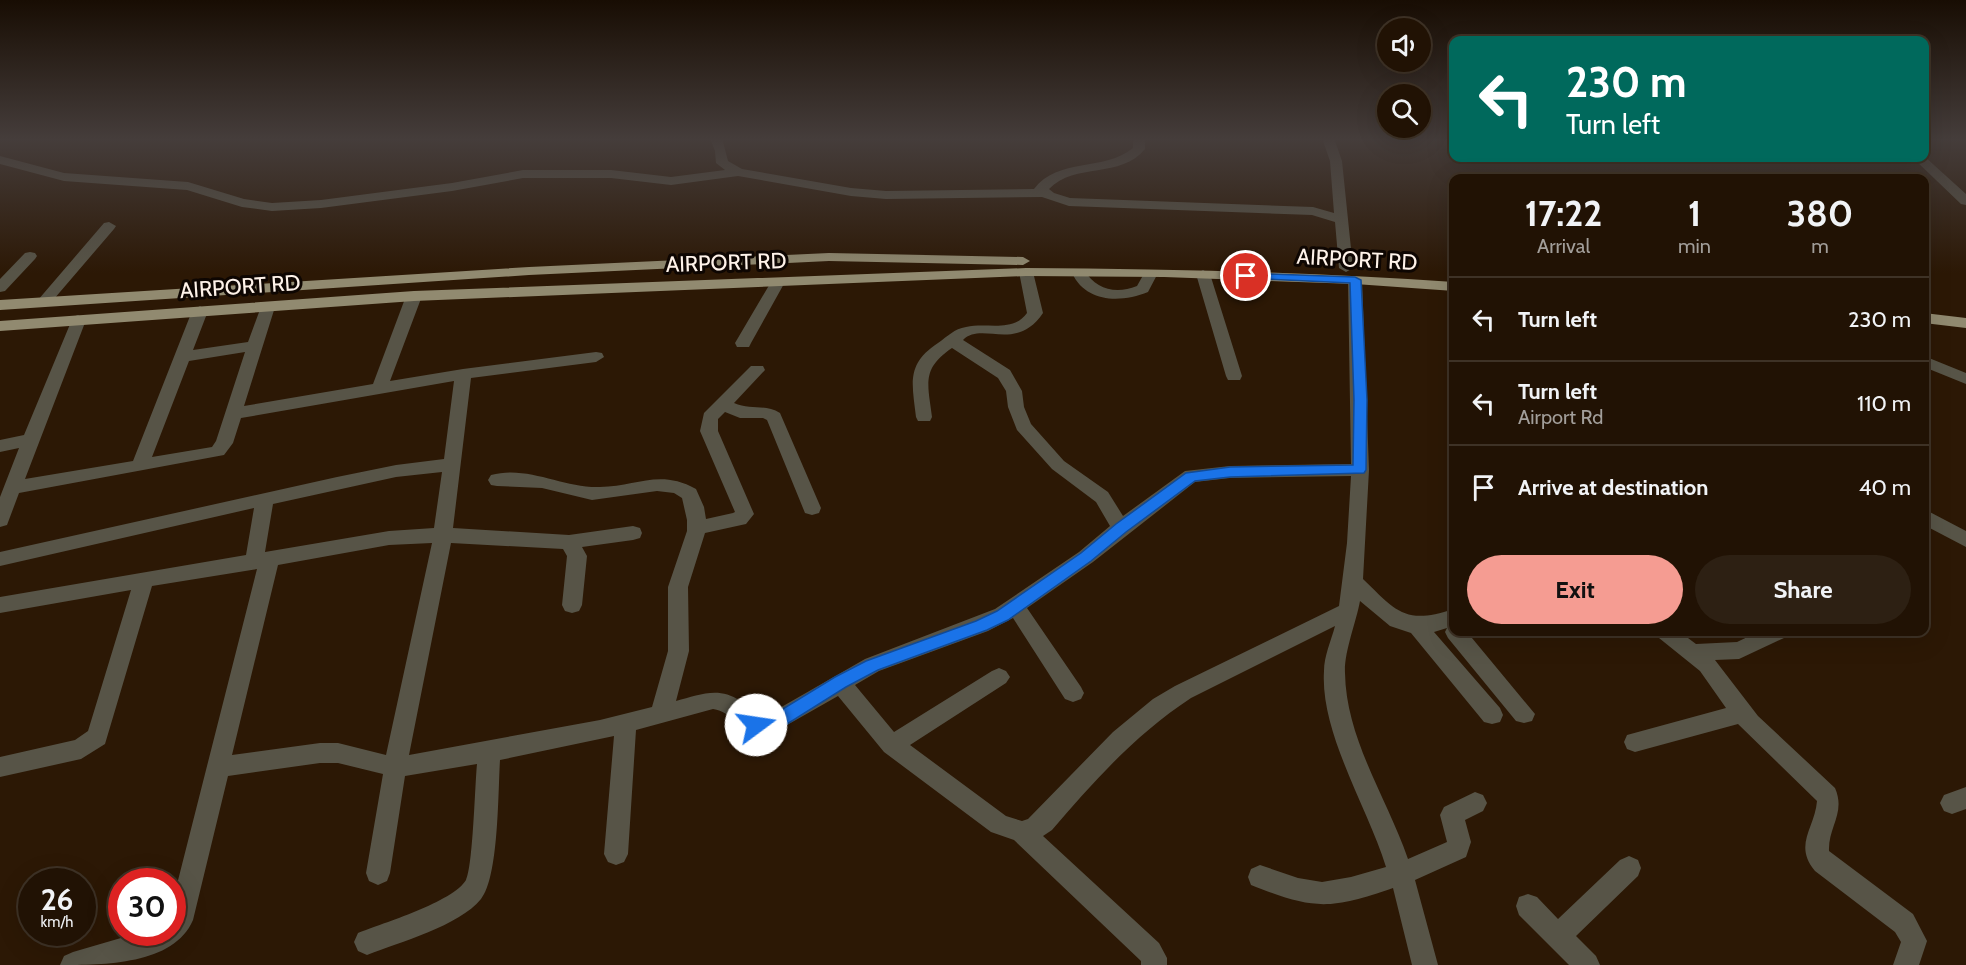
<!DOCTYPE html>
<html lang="en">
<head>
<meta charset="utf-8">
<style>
	body { margin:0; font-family:Cabin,sans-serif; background:#2d2013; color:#f1f3f6; height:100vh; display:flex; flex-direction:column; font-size:22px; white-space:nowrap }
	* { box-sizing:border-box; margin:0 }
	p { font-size:20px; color:#a29e9a }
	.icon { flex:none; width:33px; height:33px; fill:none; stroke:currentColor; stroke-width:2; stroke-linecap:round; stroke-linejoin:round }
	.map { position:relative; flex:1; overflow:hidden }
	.drawer { position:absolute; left:1449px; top:174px; width:480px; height:462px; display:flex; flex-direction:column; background:#211204; border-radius:12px; box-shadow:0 6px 24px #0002,0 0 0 2px #3e3226 }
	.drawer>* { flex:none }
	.banner { position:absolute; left:1449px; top:36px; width:480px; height:126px; border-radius:12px; box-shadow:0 6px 24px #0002,0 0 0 2px #3e3226; background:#00695c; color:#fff; overflow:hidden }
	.buttons { position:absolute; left:1377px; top:18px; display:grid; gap:12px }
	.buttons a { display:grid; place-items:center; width:54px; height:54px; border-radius:50%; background:#211204; box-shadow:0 6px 24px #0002,0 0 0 2px #3e3226; font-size:30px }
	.speed { position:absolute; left:18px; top:868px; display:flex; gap:12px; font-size:30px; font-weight:700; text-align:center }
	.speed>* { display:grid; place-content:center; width:78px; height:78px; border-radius:50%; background:#211204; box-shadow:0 6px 24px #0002,0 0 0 2px #3e3226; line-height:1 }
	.speed small { font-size:15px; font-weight:400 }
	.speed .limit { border:9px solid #d22; background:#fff; color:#111 }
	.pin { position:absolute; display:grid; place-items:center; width:51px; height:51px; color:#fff; margin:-26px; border:3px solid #fff; border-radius:50%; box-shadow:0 2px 6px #0007 }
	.me { position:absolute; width:66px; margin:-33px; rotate:76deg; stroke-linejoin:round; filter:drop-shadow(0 0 4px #0008) }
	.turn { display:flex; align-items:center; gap:21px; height:126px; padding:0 18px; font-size:27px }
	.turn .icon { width:78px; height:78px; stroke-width:2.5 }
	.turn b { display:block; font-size:42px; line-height:51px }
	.eta { display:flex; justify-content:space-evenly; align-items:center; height:102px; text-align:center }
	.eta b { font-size:36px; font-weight:800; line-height:42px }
	.button { display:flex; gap:12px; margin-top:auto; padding:12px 18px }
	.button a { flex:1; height:69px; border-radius:36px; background:#f59c92; color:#111; font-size:24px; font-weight:800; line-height:69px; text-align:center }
	.button a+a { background:#2d2013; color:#f1f3f6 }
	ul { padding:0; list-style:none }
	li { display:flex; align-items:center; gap:18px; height:84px; padding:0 18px; border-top:2px solid #3e3226 }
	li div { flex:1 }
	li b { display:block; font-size:22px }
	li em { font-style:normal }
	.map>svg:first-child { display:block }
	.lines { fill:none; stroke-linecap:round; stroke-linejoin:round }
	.minor { fill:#575447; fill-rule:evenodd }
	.major { fill:#918a70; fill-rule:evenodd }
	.route { fill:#1a73e8; stroke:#114b97; stroke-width:1.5 }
	.labels { text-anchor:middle; stroke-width:6; stroke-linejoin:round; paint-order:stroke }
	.street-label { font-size:22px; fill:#fef2e9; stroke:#0e0602 }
</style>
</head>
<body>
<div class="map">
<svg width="1966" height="965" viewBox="0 0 1966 965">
	<rect width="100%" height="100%" fill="#2c1805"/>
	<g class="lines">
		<!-- minor -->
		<path class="minor" d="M710,138h12l6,23 14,8 109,19 35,3 148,-2c24,-32 70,-17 99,-41v-10h12v11c-24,30 -70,13 -96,40l5,4 16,5 243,9 21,6 -4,-52 -8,-23h12l8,23 11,107 -7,4 -7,-4 -4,-46 -23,-7 -243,-9 -27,-9 -156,2 -35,-3 -113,-20 -67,9 -60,-7h-88l-71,13 -131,17 -49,3 -30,-4 -55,-17 -123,-9 -64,-17v-8l64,17 124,9 56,17 28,4 49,-3 131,-17 71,-13h88l60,7 54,-7 -9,-7 -1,-12z
			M1924,156l42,38v11l-5,-1 -48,-46z
			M109,222l7,4 -2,3 -66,77h-10l-3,-3 3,-3 66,-77z
			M30,252l5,1 2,3 -2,3 -30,32 -5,1v-13l25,-26z
			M1026,268l7,4 10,41c-27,40 -61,8 -80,27l47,30 12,21 2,16 7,17 33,37 44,31 15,24 62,-45 45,-5 121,-2 -3,-184 7,-4 7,4 7,190 -6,109c34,33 42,46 91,30v23h13l68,82 -3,7 -8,2 -8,-2 -68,-83 -3,-6 2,-4 -13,4 66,76 3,7 -3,7 -8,2 -8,-2 -73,-89 -21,-7 -30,-25c-4,22 -16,51 -15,72 1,66 42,125 63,186l39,-17 -7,-27 4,-8 31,-15 8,3 4,8 -4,8 -18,9 6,22 -5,15 -51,23 23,85h-26l-19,-77c-63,22 -80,22 -142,-3l-3,-8 3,-8 9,-4 38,13 24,4 29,-5 35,-10c-18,-59 -66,-134 -62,-196 0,-15 7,-30 11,-45l-144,72c-55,36 -97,83 -139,132l-9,6 116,107 8,15v7h-26v-4l-127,-121 -23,-8 -107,-80 -46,-56 -72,41c-23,-3 -33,-25 -53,-28l-77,21 -8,124 -4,8 -8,3 -8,-3 -4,-8 10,-118 -114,24c-2,31 -1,117 -19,139 -22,27 -81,43 -114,56l-9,-4 -4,-9 4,-9c25,-10 95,-31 108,-53 7,-13 9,-96 11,-116l-72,12 -15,97 -3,8 -9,4 -9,-4 -3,-8 17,-99 -45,-11h-18l-92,13 -35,144c-19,45 -90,45 -133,45l4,-9 9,-4 65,-19h34v-29l85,-335 -105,17 -47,158 -24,15 -81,18v-20l75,-17 13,-9 43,-141 -131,23v-16l246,-42 8,-47 -254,58v-14l337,-75 59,-12 48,-6 10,-78 -213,37 -8,25 -9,12 -205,38 -12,32 -7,2v-30l19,-49 -19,4v-12l24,-5 49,-118 5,-2 8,5 -61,159 108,-18 59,-150 8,-5 8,5 -15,39 55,-8 14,-38 5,-2 8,5 -31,99 129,-22 33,-88 8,-5 8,5 -32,85 73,-12 133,-17 6,1 2,4 -8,5 -125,16 -18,150 116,7 64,-9 7,2 2,5 -2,5 -7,2 -51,7 5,9 -5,49 -3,6 -7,2 -7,-2 -3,-6 5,-49 -4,-7 -112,-6 -42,212 191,-35 52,-13 16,-56v-64l19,-56v-11l-5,-22 -8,-5 -17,-2 -65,9 -50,-12 -45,-2 -6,-1 -3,-5 3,-5c36,-10 70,12 106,12 38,1 61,-19 99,2l8,18 2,12 27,-6 2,-1 -35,-81 4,-18 47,-47h12l2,4 -31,33c16,7 31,1 46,10l41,95 -2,5 -7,2 -7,-2 -38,-93 -4,-2h-23l-15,-6 -7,7v12l36,83 -8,10 -41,9 -17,54 1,64 -13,50c23,-6 43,-15 64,0 8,5 15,13 24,16l101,-58 130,-50 84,-57 31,-26 -14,-24 -44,-33 -35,-39 -9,-23 -2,-16 -8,-13 -46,-30c-31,21 -24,36 -20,69l-2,4h-12l-2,-4c-4,-34 -10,-53 22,-74 10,-7 16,-14 28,-16 21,-5 47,6 61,-14l-8,-41zM245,352l-29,89 -4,6 -60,10 37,-96zM442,472l-8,56 -45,3 -124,21 8,-48 123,-27zM1351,476l-4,67 -8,63 -164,80 -22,13 -40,33 -85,87 -6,2 -16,-5 -96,-71 96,-62 4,-6 -4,-6 -7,-3 -7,3 -98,61 -39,-47 24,-14 109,-40 25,-13 52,81 8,3 8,-3 3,-6 -3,-6 -54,-79 66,-46 102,-80 35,-4zM432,543l-46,212 -48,-12h-18l-88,12 46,-190 111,-20z
			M1079,269l5,1c12,19 31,25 53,16l9,-16h10l2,3 -10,19c-27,11 -62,11 -76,-19z
			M1203,270l7,4 32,102 -2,4h-12l-2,-4 -30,-102z
			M778,278l7,4 -34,61 -2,4h-12l-2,-4 36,-61z
			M1924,356l42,17v11l-42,-17z
			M1924,509l42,22v16l-42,-22z
			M1656,632h24l16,12 41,-2 21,-10h29l-3,6 -45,21 -24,1 43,56 77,72c11,25 -7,39 -6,63l84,63 14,27 -8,24h-26l8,-23 -6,-10 -80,-61c-22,-26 0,-43 2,-70l-79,-77 -103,28 -8,-3 -3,-7 3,-7 99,-27 -26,-37 -41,-33z
			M1966,787v22l-14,5 -8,-3 -4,-8 4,-8z
			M1629,856l9,4 3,8 -3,8 -62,60 20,20 4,9h-31l-50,-50 -3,-9 3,-9 9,-3 9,3 21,22 62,-59z"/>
		<!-- major -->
		<path class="major" d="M829,253l194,4 7,4 -7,4 -194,-4 -300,14 -529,35v-10l529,-33z
			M1026,268c143,1 285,4 428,14v9l-99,-7 -191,-7 -138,-1 -612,25 -414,30v-10l414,-30z
			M1924,313l42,5v10l-42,-5z"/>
	</g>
	<!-- sky -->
	<linearGradient id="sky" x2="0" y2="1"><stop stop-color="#180d03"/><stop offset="0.51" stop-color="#453d3b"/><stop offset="1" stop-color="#453d3b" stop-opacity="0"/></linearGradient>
	<rect width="1966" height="273" fill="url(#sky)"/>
	<!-- route -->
	<path class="route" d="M1246,273l109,4 6,3 6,120 -1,70 -2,3 -134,4 -35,4 -69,51 -35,29 -83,59 -21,10 -109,40 -32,17 -70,44 -12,4 -14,-5 -2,-5 2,-5 6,-3 9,3 70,-43 31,-16 110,-40 21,-10 84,-58 35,-29 70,-51 44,-6 123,-2 1,-65 -4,-117 -108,-5 -1,-2z"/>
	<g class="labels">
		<!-- street labels -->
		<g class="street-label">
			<text transform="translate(1357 259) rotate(3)" y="8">AIRPORT RD</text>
			<text transform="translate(726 262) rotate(-2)" y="8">AIRPORT RD</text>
			<text transform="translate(240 286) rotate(-4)" y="8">AIRPORT RD</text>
		</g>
	</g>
</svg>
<div class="buttons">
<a><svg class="icon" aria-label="sound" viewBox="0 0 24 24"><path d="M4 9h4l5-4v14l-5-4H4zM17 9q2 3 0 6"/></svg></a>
<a><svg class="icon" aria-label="search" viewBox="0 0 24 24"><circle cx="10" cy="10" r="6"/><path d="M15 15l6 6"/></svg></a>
</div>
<div class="speed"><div>26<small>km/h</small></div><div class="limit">30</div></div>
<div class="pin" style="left:1246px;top:276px;background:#d93025"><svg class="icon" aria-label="arrive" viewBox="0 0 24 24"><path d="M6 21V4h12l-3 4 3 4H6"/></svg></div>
<svg class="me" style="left:756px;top:725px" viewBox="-20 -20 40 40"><circle r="19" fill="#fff"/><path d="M0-13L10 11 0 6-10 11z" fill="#1a73e8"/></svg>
<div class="banner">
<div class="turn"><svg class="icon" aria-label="left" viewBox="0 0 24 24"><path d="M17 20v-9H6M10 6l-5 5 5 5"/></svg><div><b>230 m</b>Turn left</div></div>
</div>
<section class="drawer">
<div class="eta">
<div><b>17:22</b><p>Arrival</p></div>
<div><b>1</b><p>min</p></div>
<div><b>380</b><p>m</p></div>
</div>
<ul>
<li><svg class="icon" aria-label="left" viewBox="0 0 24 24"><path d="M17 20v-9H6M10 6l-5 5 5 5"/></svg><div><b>Turn left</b></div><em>230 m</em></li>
<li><svg class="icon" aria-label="left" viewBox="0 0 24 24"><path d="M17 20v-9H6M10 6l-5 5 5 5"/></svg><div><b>Turn left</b><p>Airport Rd</p></div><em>110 m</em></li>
<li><svg class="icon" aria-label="arrive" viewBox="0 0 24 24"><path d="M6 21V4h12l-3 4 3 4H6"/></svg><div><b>Arrive at destination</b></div><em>40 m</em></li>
</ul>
<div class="button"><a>Exit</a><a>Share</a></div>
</section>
</div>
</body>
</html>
